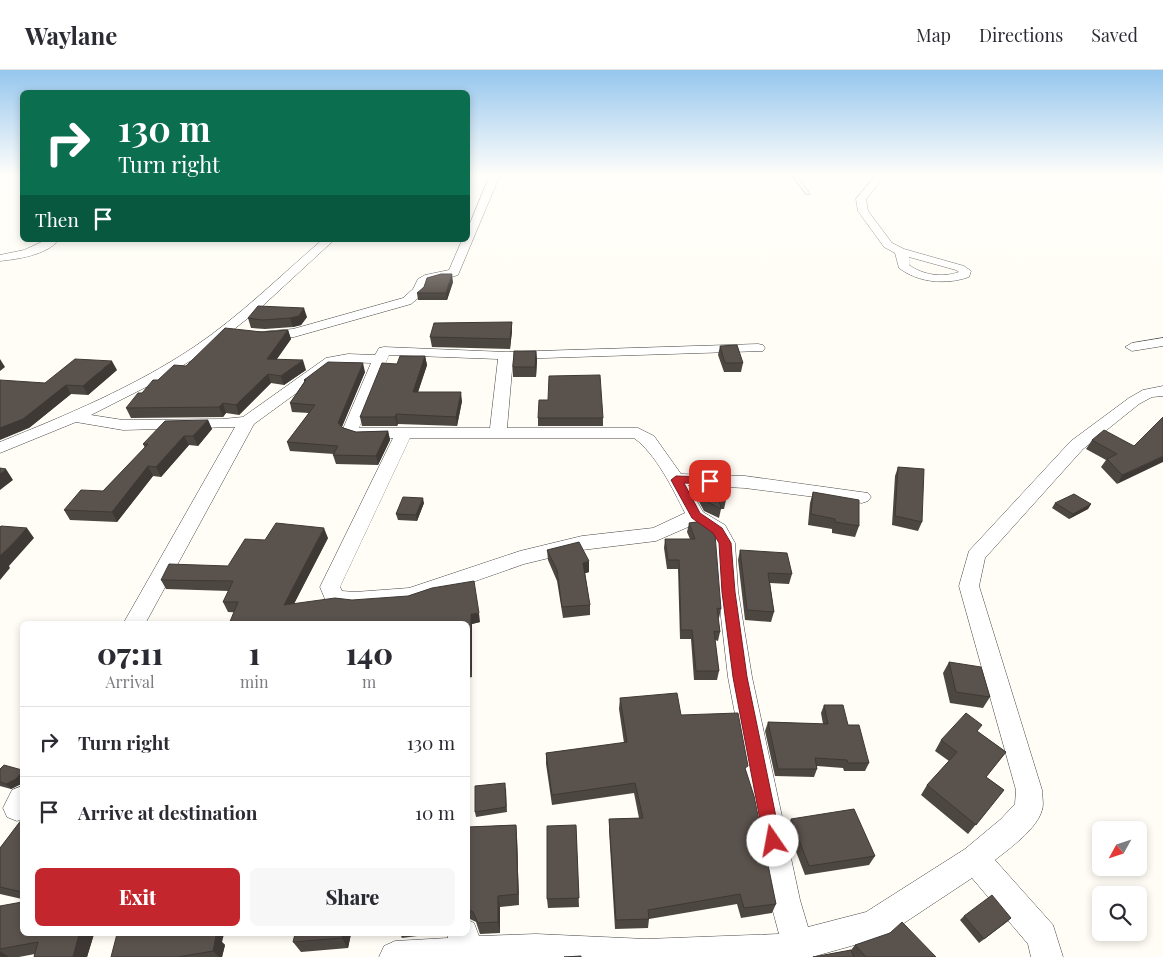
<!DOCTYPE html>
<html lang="en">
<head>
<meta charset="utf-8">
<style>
	body { margin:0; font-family:"Playfair Display",serif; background:#f7f7f7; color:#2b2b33; height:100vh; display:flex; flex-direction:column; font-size:19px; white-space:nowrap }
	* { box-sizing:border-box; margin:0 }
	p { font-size:16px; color:#7c7c81 }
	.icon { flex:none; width:28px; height:28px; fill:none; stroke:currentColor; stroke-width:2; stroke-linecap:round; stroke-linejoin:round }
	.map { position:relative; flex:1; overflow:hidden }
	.sheet { position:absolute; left:20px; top:551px; width:450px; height:315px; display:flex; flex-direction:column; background:#fff; border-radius:8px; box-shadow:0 2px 8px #0003 }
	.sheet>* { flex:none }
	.hud { position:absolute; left:20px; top:20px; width:450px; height:152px; border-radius:8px; box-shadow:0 2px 8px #0003; background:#0b6e4f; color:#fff; overflow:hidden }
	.needle { width:32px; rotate:230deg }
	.fabs { position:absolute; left:1092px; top:751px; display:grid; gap:10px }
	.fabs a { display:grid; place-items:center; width:55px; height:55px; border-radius:8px; background:#fff; box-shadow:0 2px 8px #0003; font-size:25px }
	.pin { position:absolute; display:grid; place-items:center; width:42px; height:42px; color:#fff; margin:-21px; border-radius:10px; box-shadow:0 2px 8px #0006 }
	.me { position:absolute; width:55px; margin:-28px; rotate:348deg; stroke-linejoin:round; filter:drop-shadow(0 0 4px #0008) }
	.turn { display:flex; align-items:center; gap:18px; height:105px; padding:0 15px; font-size:22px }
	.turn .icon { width:65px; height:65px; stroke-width:2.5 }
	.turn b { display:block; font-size:35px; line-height:42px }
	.then { display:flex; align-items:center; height:48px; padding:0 15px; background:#0003; gap:10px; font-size:19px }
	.eta { display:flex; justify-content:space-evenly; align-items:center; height:85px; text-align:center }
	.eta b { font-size:30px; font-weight:800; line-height:35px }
	.button { display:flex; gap:10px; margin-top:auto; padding:10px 15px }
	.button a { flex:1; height:58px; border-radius:8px; background:#c4262e; color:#fff; font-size:20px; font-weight:800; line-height:58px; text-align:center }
	.button a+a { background:#f7f7f7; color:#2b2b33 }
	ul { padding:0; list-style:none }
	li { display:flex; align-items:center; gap:15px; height:70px; padding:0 15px; border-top:1px solid #e1e1e2 }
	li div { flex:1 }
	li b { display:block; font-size:19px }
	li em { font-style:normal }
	header { display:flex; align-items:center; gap:30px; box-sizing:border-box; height:70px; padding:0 25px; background:#fff; border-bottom:1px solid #e1e1e2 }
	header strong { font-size:24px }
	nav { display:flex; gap:28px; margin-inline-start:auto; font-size:18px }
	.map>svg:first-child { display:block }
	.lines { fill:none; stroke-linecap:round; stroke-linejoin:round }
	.service-casing { stroke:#444; stroke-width:1 }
	.minor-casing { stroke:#444; stroke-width:1 }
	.service { fill:#fff; fill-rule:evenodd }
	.minor { fill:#fff; fill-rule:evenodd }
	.wall { fill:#4d4742 }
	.shaded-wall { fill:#3f3936 }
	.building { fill:#5a524d; stroke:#3f3936 }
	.route { fill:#c4262e; stroke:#7f191e }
</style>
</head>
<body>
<header>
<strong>Waylane</strong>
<nav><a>Map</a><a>Directions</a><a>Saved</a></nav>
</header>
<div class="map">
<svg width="1163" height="887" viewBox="0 0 1163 887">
	<rect width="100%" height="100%" fill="#fffdf5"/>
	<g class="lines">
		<!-- service casing -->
		<g class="service-casing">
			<path id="service" d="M792,105h4l14,19h-4z"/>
		</g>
		<!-- minor casing -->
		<g class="minor-casing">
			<path id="minor" d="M490,105h10l-42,100 -31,9 -4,10 -12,10 -117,33 -35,1 -2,-3 2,-3 34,-3 110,-31 10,-9 5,-10 7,-4 24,-5 13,-30h6v-12z
				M876,105h10l-20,24 2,12 24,32 12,6 60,17 7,5 -2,6c-23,8 -50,6 -70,-9l-4,-15 -11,-6 -26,-36 -2,-12zM909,187l47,13 3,2c-17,6 -36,3 -50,-7z
				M46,170h13c-13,15 -40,19 -59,21v-6l24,-5z
				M322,170h12l-77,71 -52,41 -55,33 -59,30 32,5 100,-1 20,-2 83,-59 22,-4 27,1 4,-7 5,-1 122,5 252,-8 5,1 2,3 -2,3 -250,8 -6,69h131l16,8 27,38 64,2 123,17 3,4 -3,4 -6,2 -117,-15 -57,-3 15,27 22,13 10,18 3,48 14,86 48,223 8,27 58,-15 99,-63 36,-30 14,-15 1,-14 -57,-204 10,-35 102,-110 58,-43 14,-8 20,-4v10l-11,1 -13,7 -56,45 -98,109 -6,28 63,204c0,6 2,14 0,20 -5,19 -32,38 -47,50l58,65 10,32h-32l-3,-13 -56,-66 -89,59 -71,20h-433l5,-11 11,-5 53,-3v-4h20v-14l6,3 5,13 57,-2 110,5 133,-5 -9,-34 -42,-223 -10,-86 -3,-48 -4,-9 -16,-10 -39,17 -74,9 -58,14 -114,40 -55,4 -28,-4 -7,-17 73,-149c-13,0 -43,6 -51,-7l29,-68 -23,-1 -13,3 -81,59 -109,200h-22l112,-197 -112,3 -47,-8 -76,31v-11c67,-27 134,-55 194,-95 46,-31 86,-71 128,-107zM389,285l109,4 -8,69h-131zM410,368h224c22,16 39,51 51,75l-32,15 -71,8 -62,15 -111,37 -54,4 -13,-1 -2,-4z
				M1163,268v8l-31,5 -7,-4 7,-4z
				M22,716v33l-5,2 -10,-4 -4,-9 9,-18z"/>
		</g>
		<!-- service -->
		<use href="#service" class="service"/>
		<!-- minor -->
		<use href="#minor" class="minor"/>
	</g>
	<!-- wall -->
	<path class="wall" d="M453,212l-6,18h-29l-1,-7z
		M307,247l-6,8 -8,2 -28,2 -14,-1 -3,-10z
		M512,252v9l-2,18 -78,-2 -2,-10z
		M288,260l3,9 -15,21 30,10 -22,15 -13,-2 -32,32 -13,-2 -3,4 -92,1 -5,-10 16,-15 44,-27 76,-34z
		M720,276l23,17 -2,9h-17l-6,-17z
		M536,281l1,9 -1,17h-23v-10z
		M425,286l2,9 -9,27 44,9 -5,25 -59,-2 -1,2h-35l-2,-9 37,-53z
		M117,300l-29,25 -17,-1 -42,34 16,-45z
		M365,302l-23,55 14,5 32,-1 2,9 -12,25 -42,-1 -3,-9 1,-1 -44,-3 -3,-9 22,-29 -17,-1 -2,-9 14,-21v-2z
		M548,330l55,18v8h-65v-8z
		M1163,347l-46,67 -16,-17 5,-7 -20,-11 6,-9 42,6z
		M208,350l4,9 -14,17 -9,-1 -28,32 -8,-1 -36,46 -47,-2 -6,-10 39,-19 42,-43 -2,-4z
		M898,397l24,55 -4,9 -26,-6 3,-49z
		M694,410l32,20 -2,9h-3l-2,9 -15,-7 -12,-22z
		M813,422l46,34 -4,11 -23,-4v-4l-24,-4 2,-22z
		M424,433l-7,18 -19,-1 -2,-6z
		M1055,433l36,1 -3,5 -19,10 -17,-11z
		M703,451l18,88 -2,9h-1l2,14 -2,9 -3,-1 4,31 -2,9h-23l-3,-41h-11l-2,-70h-11l-3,-21 1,-9h25l-3,-7 2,-9z
		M328,468l-34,66 186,18 -8,2v53l-4,1v-54l-240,-12 -5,-10 6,-11 -63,-2 -5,-9 67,-14 37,-26z
		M547,480l42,22 -4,1 5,32v10l-27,3 -6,-37 -9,-21z
		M740,480l52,24 -3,10 -19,-1 4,29 -3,10 -26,-2 -7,-60z
		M949,592l41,35 -7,11 -33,-5 -7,-30z
		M620,628l61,17 65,58 30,131 -4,9 -31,5 -4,-14 -88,15 -1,9 -33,1 -6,-99v-11l30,-1 -5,-25 -82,12 -6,-41v-11l78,-10 -5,-34z
		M824,635l24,20 21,38 -4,8h-21l-1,-3 -26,-2v3l-3,8 -39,-1 -10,-45 3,-9 55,2 -2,-11z
		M978,662l28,20 -20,25 18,13 -36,44 -47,-39 6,-10 22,-24 -14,-10 6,-11z
		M0,699l22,1v13l-1,1 -10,5 -11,-3z
		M506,718l1,24 -31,5 -1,-5z
		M22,749v80l-22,-5v-46z
		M791,749l84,37 -6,9 -64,10 -18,-47z
		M516,755l1,12 2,68 -19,2v26l-20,1 -4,-12 -8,-4v1v-92z
		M576,755l3,82 -31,1 -1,-9z
		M0,836l22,28h72l-7,23h-53l1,-3 -16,3h-19z
		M964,846l47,2 -32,25 -19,-23z
		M351,864l-3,14 -47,4 -8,-10z
		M400,864h33l-31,4z
		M222,872l3,3 -3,12h-111z
		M855,875l81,12h-123l38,-7z"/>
	<!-- shaded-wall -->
	<path class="shaded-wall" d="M452,204l1,8 -6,18 -1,-7z
		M304,238l3,9 -6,8 -8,2 -3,-9z
		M512,252v9l-2,18v-10z
		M288,260l3,9 -21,30 -3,-10z
		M536,281l1,9 -1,17 -1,-10z
		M425,286l2,9 -12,36 -2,-9z
		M0,289l5,8 -5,4z
		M303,290l3,10 -22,15 -3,-9z
		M112,291l5,9 -29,25 -5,-9z
		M363,293l2,9 -25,59 -2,-8z
		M268,304l3,9 -32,32 -3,-10z
		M66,315l5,9 -42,34 -29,12v-12z
		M461,322l1,9 -5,25 -1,-9z
		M223,333l3,10 -3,4 -4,-10z
		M396,344l2,10 -1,2 -2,-9z
		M208,350l4,9 -14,17 -5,-10z
		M388,361l2,9 -12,25 -2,-9z
		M184,366l5,9 -28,32 -5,-10z
		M1163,386v6l-46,22 5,-9z
		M148,396l5,10 -36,46 -5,-10z
		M6,399l7,11 -13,10v-16z
		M423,428l1,5 -7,18 -1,-6z
		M1091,434l-3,5 -19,10 4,-5z
		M27,458l7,10 -25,28 1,2 -10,12v-24z
		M324,458l4,10 -40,77 -4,-10z
		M589,491v11l-6,2v-11z
		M479,543l1,9 -8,2v53l-1,-9v-54z
		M22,702v11l-1,1 -10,5 -5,-5z
		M516,755l1,12 2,68 -1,-11z
		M498,826l2,11v26l-2,-11z
		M1011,848l-4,4 -28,21 5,-4z
		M79,864h15l-7,23h-14z
		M213,864h11l-2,8 3,3 -3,12h-3l-6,-6z
		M343,864h8l-3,14 -6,-10z
		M0,881l9,6h-9z"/>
	<!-- building -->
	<path class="building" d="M441,204h11l-6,19h-29l7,-6 3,-9z
		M258,236l46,2 -5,8 -9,2 -28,2 -14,-2z
		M512,252l-2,17 -80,-2 4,-14z
		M225,258l37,4 26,-2 -21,29 36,1 -22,16 -13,-2 -32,31 -13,-2 -4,4 -93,1 12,-15h4l11,-13h5l16,-15 12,1z
		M737,275l6,18h-18l-5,-17z
		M514,281h22l-1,16h-22z
		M400,286h25l-12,36h48l-5,25 -60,-3 -1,3h-35l22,-54 15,1z
		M75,289l37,2 -29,25 -17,-1 -43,34 -23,9v-48l45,3z
		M328,292l35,1 -25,60 5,5 13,4 32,-1 -12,25 -43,-1 5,-9 -51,-4 28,-37 -25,-2 16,-23h-2z
		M600,305l3,43h-65l1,-18h9l1,-24z
		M1163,347v39l-41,19 -15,-16 10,-5 -25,-14 12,-10 30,16z
		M208,350l-15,16h-9l-28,31 -8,-1 -36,46 -48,-2 17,-20 22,1 45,-47h-5l22,-23z
		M898,397l26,2 -2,53 -27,-6z
		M0,398l6,1 -6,5z
		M720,409l6,21h-7l2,9 -15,-8 -12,-21z
		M813,422l46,8v26l-24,-4v-3l-24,-5z
		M1074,424l17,10 -18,10 -18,-11z
		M403,427l20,1 -7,17 -20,-1z
		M703,451l8,5 4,8 6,75 -4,-1 3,24 -6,-1 5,40h-23l-4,-41h-11l-2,-70h-11l-3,-21h30l-6,-16z
		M276,453l48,5 -40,77 51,-7 17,2 56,-4 24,-8 42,-7 5,32 -8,1v54h-3v-44h-239l9,-22h-15l10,-21 -72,-1 8,-16 59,2 17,-27 20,1z
		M1,456l26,2 -27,28v-29z
		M579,472l10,19 -6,2 7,42 -28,2 -5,-37 -10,-20z
		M740,480l47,3 5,21 -24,-1 6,39 -27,-2z
		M949,592l32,5 9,30 -34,-5z
		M677,623l4,22 57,-2 10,53 -3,2 9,28 22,108 -32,4 -4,-14 -92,16 1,9 -33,1 -7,-101 34,-1 -8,-35 -83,12 -6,-42 81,-11 -7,-44z
		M824,635h19l5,20h11l10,38h-21l-1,-3 -32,-2 2,11h-39l-10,-47 60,2z
		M966,643l16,12 -5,6 29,21 -20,25 18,13 -28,35 -49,-40 30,-33 -16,-12z
		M4,695l18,5v2l-6,7 -10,5 -6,-2v-13z
		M505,713l1,24 -31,5v-26z
		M854,739l21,47 -66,10 -18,-47z
		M22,749v73l-22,-5v-39z
		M516,755l2,69 -20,2v26l-20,1 -5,-11 -5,-3v-82z
		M576,755l3,73 -32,1v-73z
		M992,825l19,23 -27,21 -20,-23z
		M22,832v32h57l-6,23h-39l4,-15 -38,7v-43z
		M902,852l34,35h-70l-11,-12 35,-12z
		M117,864h96v1l3,1 -3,15 -35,6h-67z
		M295,864h48l-1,4 -49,4z
		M851,880l3,7h-41z
		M581,886v1h-17z"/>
	<!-- sky -->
	<linearGradient id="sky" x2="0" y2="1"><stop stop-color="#95c6ee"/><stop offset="0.46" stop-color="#fffefa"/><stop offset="1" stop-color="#fffefa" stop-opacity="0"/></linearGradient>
	<rect width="1163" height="229" fill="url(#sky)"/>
	<!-- route -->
	<path class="route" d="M676,406l34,1 6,4 -6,3 -26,-1 16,30 22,15 9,15 4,49 12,85 34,164 -2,6 -6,3 -6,-3 -3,-6 -31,-164 -11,-85 -3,-49 -6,-10 -21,-15 -21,-38z"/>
</svg>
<div class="fabs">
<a><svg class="needle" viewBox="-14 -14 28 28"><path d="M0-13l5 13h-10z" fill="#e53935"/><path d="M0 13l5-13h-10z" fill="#7c7c81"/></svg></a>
<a><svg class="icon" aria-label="search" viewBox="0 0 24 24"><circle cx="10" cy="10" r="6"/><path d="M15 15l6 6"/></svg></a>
</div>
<div class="pin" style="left:710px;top:411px;background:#d93025"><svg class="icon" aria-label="arrive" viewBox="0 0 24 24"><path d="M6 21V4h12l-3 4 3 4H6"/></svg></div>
<svg class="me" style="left:773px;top:771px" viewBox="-20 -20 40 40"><circle r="19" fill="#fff"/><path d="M0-13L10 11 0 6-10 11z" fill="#c4262e"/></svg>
<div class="hud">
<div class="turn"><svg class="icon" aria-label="right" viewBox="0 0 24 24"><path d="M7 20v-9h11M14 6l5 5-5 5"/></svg><div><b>130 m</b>Turn right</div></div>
<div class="then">Then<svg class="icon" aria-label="arrive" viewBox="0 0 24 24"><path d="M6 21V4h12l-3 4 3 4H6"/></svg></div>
</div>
<section class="sheet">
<div class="eta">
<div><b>07:11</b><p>Arrival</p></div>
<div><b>1</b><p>min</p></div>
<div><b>140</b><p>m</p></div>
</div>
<ul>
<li><svg class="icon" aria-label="right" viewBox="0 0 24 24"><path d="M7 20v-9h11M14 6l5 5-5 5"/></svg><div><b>Turn right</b></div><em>130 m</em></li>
<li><svg class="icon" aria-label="arrive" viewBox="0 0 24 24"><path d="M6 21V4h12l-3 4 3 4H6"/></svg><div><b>Arrive at destination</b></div><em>10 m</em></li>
</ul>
<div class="button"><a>Exit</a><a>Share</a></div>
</section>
</div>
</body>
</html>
